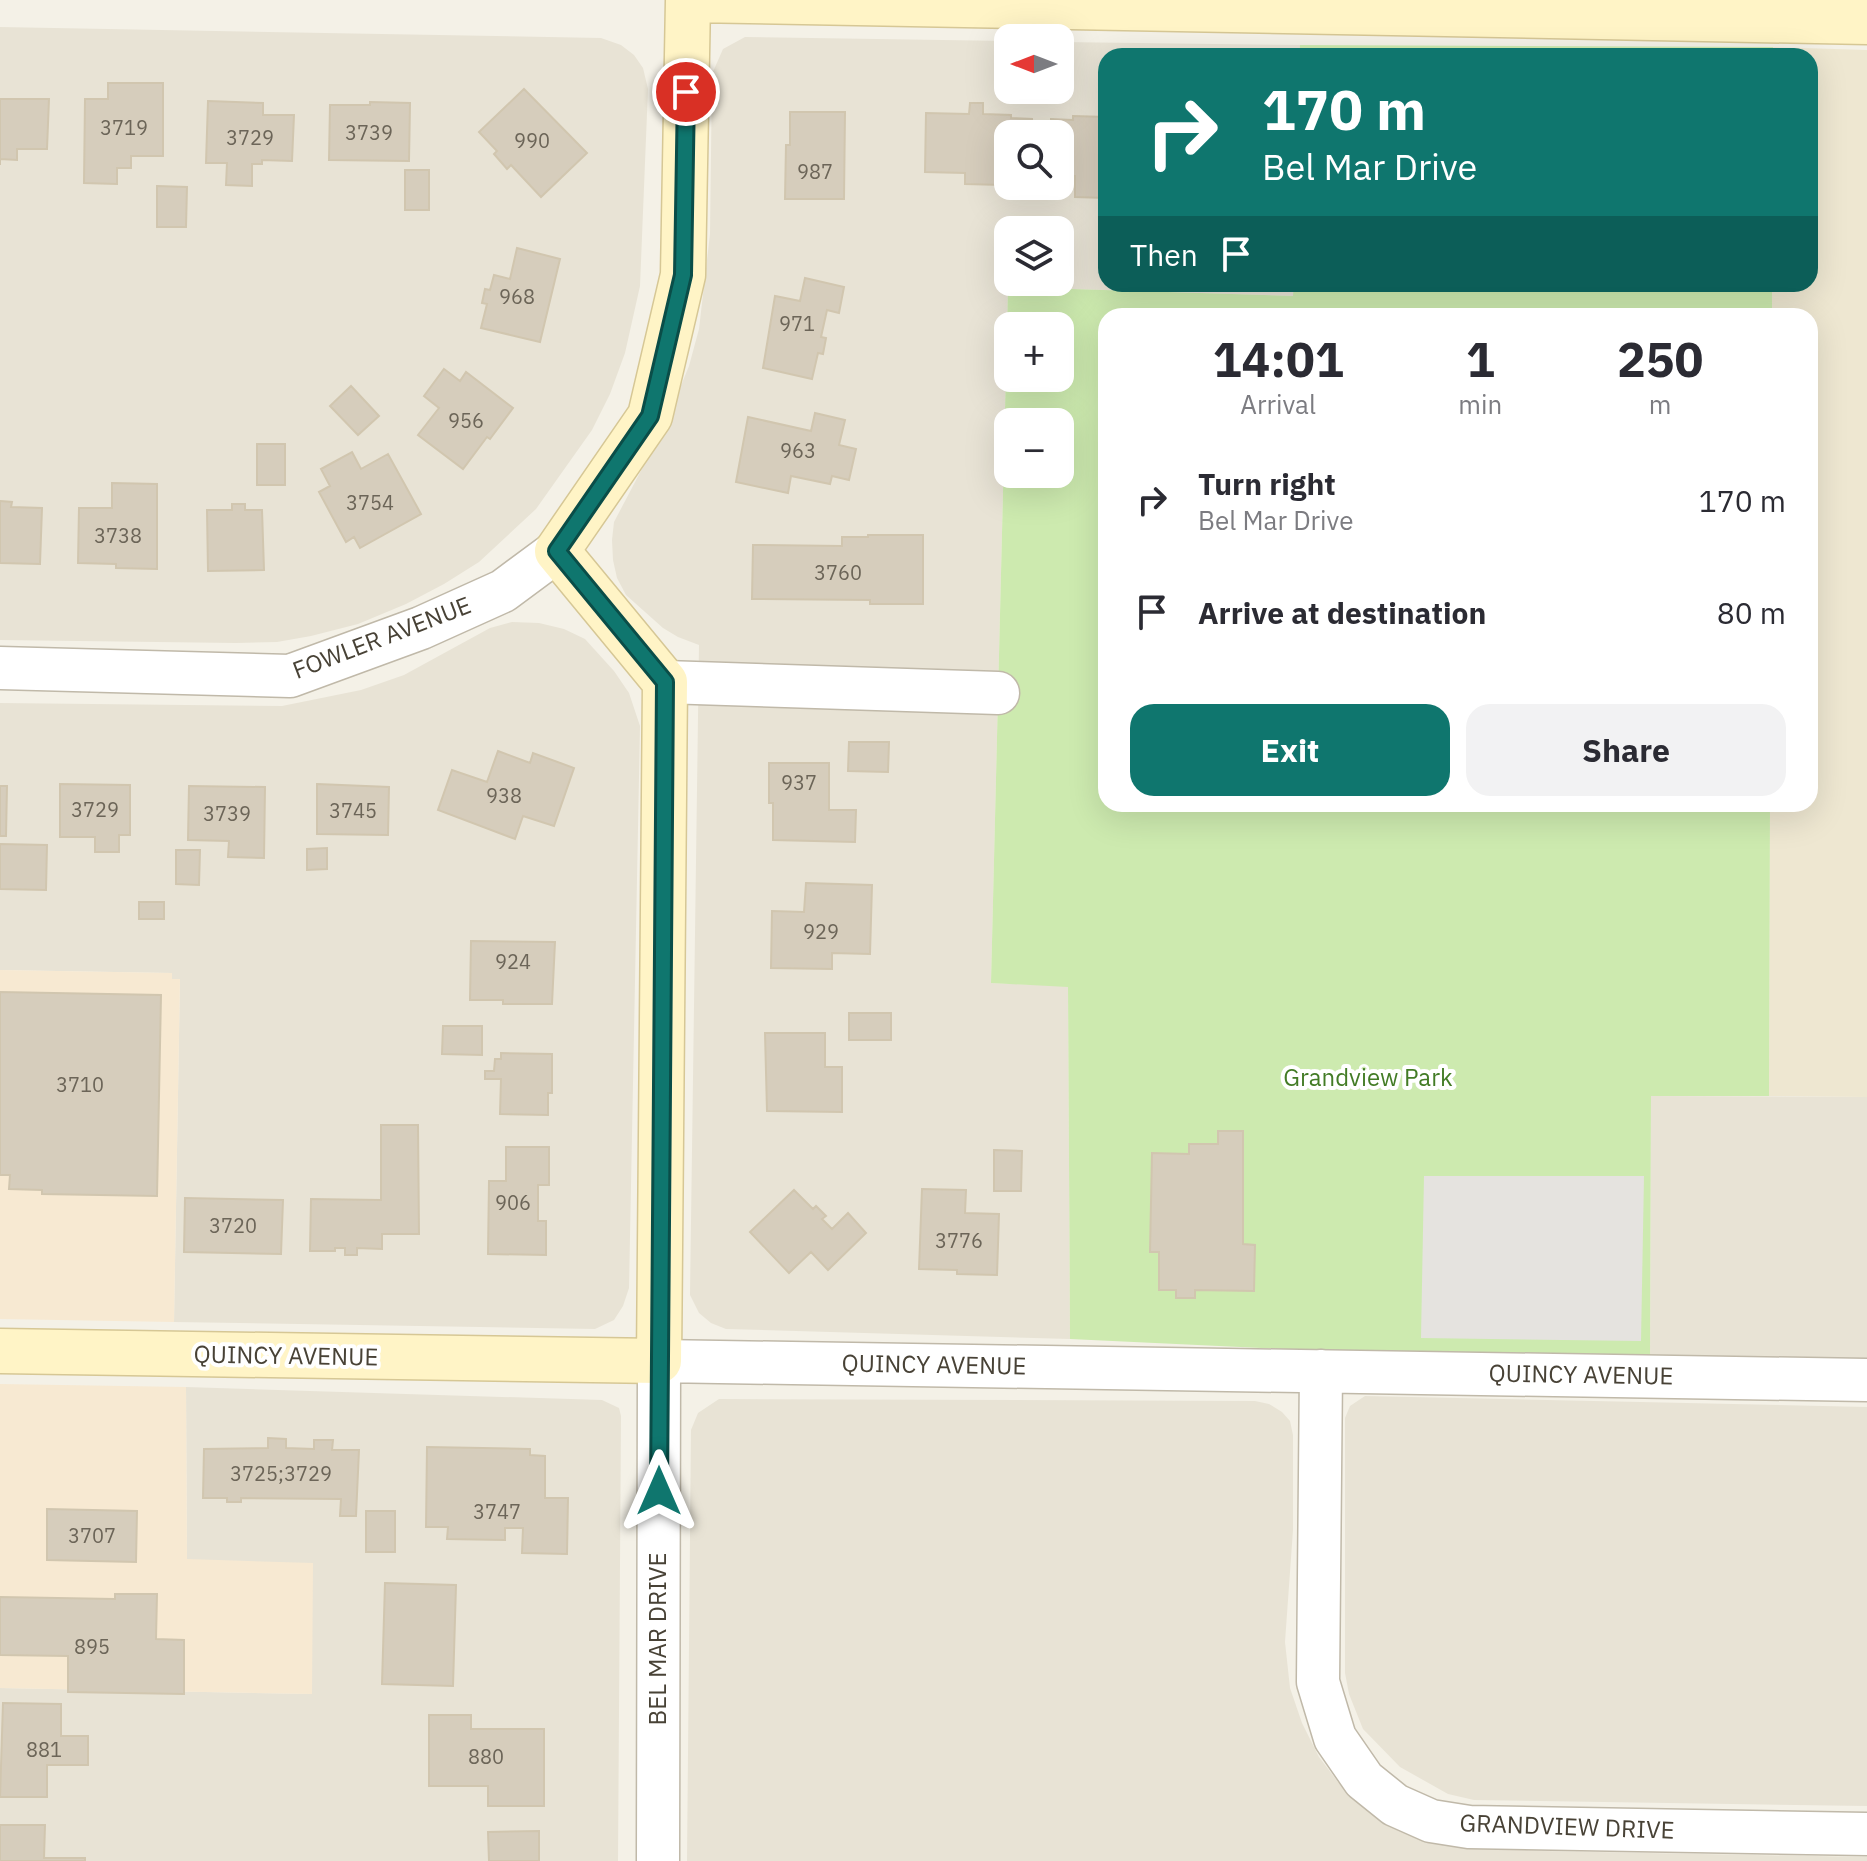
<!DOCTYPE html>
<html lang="en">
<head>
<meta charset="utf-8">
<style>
	body { margin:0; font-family:"IBM Plex Sans",sans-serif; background:#f2f2f3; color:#2b2b33; height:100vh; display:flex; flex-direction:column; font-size:30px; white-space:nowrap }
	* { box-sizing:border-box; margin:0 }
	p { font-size:26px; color:#7c7c81 }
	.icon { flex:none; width:44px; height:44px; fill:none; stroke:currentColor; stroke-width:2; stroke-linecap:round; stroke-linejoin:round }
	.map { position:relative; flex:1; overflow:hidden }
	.details { position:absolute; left:1098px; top:308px; width:720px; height:504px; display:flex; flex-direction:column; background:#fff; border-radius:24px; box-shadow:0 8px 32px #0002 }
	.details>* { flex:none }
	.hud { position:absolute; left:1098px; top:48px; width:720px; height:244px; border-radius:24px; box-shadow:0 8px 32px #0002; background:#0f766e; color:#fff; overflow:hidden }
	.needle { width:52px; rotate:270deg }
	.fabs { position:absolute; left:994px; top:24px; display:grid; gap:16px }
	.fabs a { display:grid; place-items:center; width:80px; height:80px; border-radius:16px; background:#fff; box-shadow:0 8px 32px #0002; font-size:40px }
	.pin { position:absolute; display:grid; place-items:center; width:68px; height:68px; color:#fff; margin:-34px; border:4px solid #fff; border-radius:50%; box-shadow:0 2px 8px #0007 }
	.me { position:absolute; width:88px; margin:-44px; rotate:0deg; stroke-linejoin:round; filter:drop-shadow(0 0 6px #0008) }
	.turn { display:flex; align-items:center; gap:28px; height:168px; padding:0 32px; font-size:36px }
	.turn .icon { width:104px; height:104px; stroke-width:2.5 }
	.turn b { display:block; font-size:56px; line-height:68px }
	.then { display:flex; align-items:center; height:76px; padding:0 32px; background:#0003; gap:16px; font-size:30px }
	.eta { display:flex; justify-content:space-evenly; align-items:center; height:136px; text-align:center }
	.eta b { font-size:48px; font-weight:700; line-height:56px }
	.action { display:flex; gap:16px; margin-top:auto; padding:16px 32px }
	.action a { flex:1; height:92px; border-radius:24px; background:#0f766e; color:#fff; font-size:32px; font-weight:700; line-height:92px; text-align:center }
	.action a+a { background:#f2f2f3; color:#2b2b33 }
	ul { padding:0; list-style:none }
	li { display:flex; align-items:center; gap:24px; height:112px; padding:0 32px }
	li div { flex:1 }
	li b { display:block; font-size:30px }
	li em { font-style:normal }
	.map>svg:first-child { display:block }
	.residential { fill:#e8e3d5; fill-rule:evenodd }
	.commercial { fill:#f7e9d2 }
	.education { fill:#eee7d1 }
	.green { fill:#cdeaaf; fill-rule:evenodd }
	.parking { fill:#e5e3df }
	.building { fill:#d6cdbc; stroke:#d1c6af; stroke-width:2 }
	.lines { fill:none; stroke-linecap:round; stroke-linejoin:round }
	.street-casing { stroke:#c0b9a9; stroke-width:45 }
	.secondary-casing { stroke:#d6c795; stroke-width:47 }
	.street { stroke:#fff; stroke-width:42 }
	.secondary { stroke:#fff4c6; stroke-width:44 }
	.route-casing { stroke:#0a4d48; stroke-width:20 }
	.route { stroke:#0f766e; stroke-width:14 }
	.labels { text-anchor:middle; stroke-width:8; stroke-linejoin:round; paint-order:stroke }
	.number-label { font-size:20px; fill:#6c6558 }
	.street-label { font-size:24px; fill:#484236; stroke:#fff }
	.park-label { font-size:24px; fill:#437c26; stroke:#fff }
</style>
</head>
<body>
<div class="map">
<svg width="1867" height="1861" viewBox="0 0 1867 1861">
	<rect width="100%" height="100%" fill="#f4f1e7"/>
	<!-- residential -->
	<path class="residential" d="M0,27l601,11 20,7 13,10 9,13 5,21 -8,197 -15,67 -15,41 -18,36 -56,79 -57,53 -35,22 -38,20 -48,20 -47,12 -34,6 -41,1 -236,-3z
		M745,37l263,4v49h52v-48l240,3 -1,11h-193v228h188v12l-286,-9 -17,696 77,3 2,353 -344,-10 -15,-6 -12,-10 -9,-18 9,-650 -21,-8 -15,-9 -37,-33 -9,-17 -4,-18 -1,-20 2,-18 50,-95 25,-61 10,-37 11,-95 2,-160 11,-25zM1008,134h52v52h-52zM1008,230h52v52h-52z
		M512,622l27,1 25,6 21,10 29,32 15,22 11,33 -11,562 -6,18 -9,14 -19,9 -421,-7 6,-343h-9v-6l-171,-3v-267l282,3 79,-16 43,-15 86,-47z
		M1651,1096l216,1v272l-217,-3z
		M186,1387l416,13 17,8 2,8 -3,445h-618v-173l312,6 -125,-135z
		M1365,1396l502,11v399l-393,-6 -26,-6 -48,-27 -37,-38 -14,-35 -4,-21v-255l5,-12z
		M719,1399l536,2 14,3 13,8 8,9 3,14v95l-8,112 5,46 12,35 17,34 19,25 24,24 29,20 38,14 57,8 59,3 322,6v4h-1180l4,-431 7,-17z"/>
	<!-- commercial -->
	<path class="commercial" d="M0,970l172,3v6h8l-6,343 -174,-3z
		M0,1384l186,3 1,172 126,4 -1,131 -312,-6z"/>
	<!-- education -->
	<path class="education" d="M1773,47l94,3v1047l-98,-1 1,-292h40v-488h-38v-32h38v-228h-37z"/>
	<!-- green -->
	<path class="green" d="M1300,45l473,2v9h-474z
		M1294,284h478v32h-666v488h664l-1,292h-118l-1,270 -580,-27 -2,-352 -77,-4 17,-696 285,9zM1008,326h52v52h-52zM1008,422h52v52h-52z"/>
	<!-- parking -->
	<path class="parking" d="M1424,1176h220l-3,165 -220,-3z"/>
	<!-- building -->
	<path class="building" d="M108,83h55v73h-32v12h-14v16l-33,-1 1,-84h23z
		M524,89l63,64 -46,44 -30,-32 -4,4 -13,-15 3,-3 -18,-19z
		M0,99h49l-2,50h-30v11l-17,-1v6z
		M208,101l55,2v12h31l-2,46 -30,-1v4h-10v22l-26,-1 1,-22h-21z
		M370,102l40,1 -1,58 -80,-1 1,-55h40z
		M970,103h13v11l28,1v3l21,1v15h-24v40h-3l-1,11 -39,-1v-11l-40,-1 1,-59 43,1z
		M790,112h55l-1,87h-59l1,-54h4z
		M1073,116l33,1v81l-31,-1v-21h-3v-4h-12v-38h-9v-15l22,1z
		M405,170h24v40h-24z
		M157,186l30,1 -1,40h-29z
		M517,248l43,11 -20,83 -59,-14 6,-24 -5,-1 3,-14 5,1 4,-15 16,4z
		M805,278l39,9 -5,26 -12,-3 -6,27 5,1 -3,16 -5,-1 -6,26 -49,-11 12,-72 25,5z
		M444,369l16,12 6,-9 47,36 -23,31 -3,-2 -24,32 -45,-34 21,-27 -15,-12z
		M351,386l28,30 -21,19 -28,-29z
		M815,413l30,7 -6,25 17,4 -7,31 -17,-4 -2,8 -39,-8 -3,17 -52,-11 12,-65 63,14z
		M257,444h28v41h-28z
		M352,452l9,17 27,-15 33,60 -61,34 -6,-11 -8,5 -27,-50 11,-6 -9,-17z
		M112,483l45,1v85l-41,-1v-4l-38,-1 1,-55h33z
		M0,501l12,1 -1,5 31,1 -2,56 -40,-1z
		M232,504h13v6h17l2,60 -56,1 -1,-61h25z
		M868,535h55v69h-53v-4l-118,-1 1,-54 89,1v-9h26z
		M849,742h40l-1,30 -40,-1z
		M498,751l32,12 3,-10 41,15 -20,58 -31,-10 -8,23 -77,-29 14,-40 35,12z
		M769,763h60v47h27l-1,32 -82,-2v-37h-4z
		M60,784l70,1v50h-11v17h-24v-15h-35z
		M317,784l72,3 -1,48 -71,-1z
		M0,786h7l-1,50h-6z
		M189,786l76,1 -1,71 -36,-1 1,-16 -41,-1z
		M0,844l47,1 -1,45 -46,-1z
		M327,848v21l-20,1v-21z
		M176,850h24l-1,35 -23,-1z
		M806,883l66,2 -2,69 -38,-1v16l-61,-1 1,-57 32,1z
		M139,902h25v17h-25z
		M471,941l84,1 -3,62h-49v-4h-33z
		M0,992l161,3 -4,201 -115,-2v-4l-33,-1 1,-14h-10z
		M849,1013h42v27h-42z
		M443,1026h39v29l-40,-1z
		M765,1033h60v34h17v45l-75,-1z
		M501,1053l51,1v39h-4v22l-48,-1 1,-35h-16v-8h9l1,-12h6z
		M381,1125h37l1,109h-37v15l-25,-1v7h-12v-7h-10v3h-25l1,-52 70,1z
		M1218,1131h25v113l12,1 -1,46 -59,-1v8h-19v-8h-17v-38h-9l2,-99 37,1v-10h29z
		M506,1147h43v38h-11v36h8v34l-58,-1 1,-73h17z
		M994,1150l28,1 -1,40h-27z
		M922,1189l44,1 -1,23 34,1 -2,61 -40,-1v-4l-38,-1z
		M794,1190l19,19 3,-3 10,10 -4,3 10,10 16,-16 18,20 -38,37 -17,-18 -22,21 -39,-41z
		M185,1198l98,2 -2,54 -97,-2z
		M268,1438l18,1v9l28,1v-9h19l-1,10h27l-3,66h-16l1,-17 -100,-1v4h-14v-4h-24l1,-49 64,-1z
		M427,1447l103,2v6l15,1v42h23l-1,56 -45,-1 1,-25h-18v12l-58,-1 1,-12h-22z
		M47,1509l90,2 -1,51 -89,-2z
		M366,1511h29v41h-29z
		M385,1583l71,2 -3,101 -71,-2z
		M115,1594h42l-1,45 28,1v54l-116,-2v-36l-68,-1v-58l115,2z
		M3,1703l58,1v32h27v29h-41v32h-47z
		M429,1715h42v14h73v77h-56v-20h-59z
		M0,1825h45l-1,33h41v3h-85z
		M539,1831v30h-50l-1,-29z"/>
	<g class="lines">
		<!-- street casing -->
		<g class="street-casing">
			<path id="street" d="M0,668l290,8 131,-48 82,-37 54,-40
				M665,682l333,11
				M1321,1371l-3,311 17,56 29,42 31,25 36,16 38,6 398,7
				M658,1861l1,-500 1208,19"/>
		</g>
		<!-- secondary casing -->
		<g class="secondary-casing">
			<path id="secondary" d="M691,0l1176,22
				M0,1351l659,10 6,-679 -108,-131 93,-135 33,-141 5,-275"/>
		</g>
		<!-- street -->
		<use href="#street" class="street"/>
		<!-- secondary -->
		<use href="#secondary" class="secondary"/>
	</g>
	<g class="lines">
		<!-- route casing -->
		<g class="route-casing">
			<path id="route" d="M659,1491l6,-809 -108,-131 93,-135 33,-141 3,-183"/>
		</g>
		<!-- route -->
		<use href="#route" class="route"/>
	</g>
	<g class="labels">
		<!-- number labels -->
		<g class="number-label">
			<text x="124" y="135">3719</text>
			<text x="369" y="140">3739</text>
			<text x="250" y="145">3729</text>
			<text x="532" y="148">990</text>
			<text x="815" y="179">987</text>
			<text x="517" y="304">968</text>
			<text x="797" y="331">971</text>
			<text x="466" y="428">956</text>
			<text x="798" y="458">963</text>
			<text x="370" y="510">3754</text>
			<text x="118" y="543">3738</text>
			<text x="838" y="580">3760</text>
			<text x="799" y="790">937</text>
			<text x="504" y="803">938</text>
			<text x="95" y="817">3729</text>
			<text x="353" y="818">3745</text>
			<text x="227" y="821">3739</text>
			<text x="821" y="939">929</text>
			<text x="513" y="969">924</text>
			<text x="80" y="1092">3710</text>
			<text x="513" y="1210">906</text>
			<text x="233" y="1233">3720</text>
			<text x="959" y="1248">3776</text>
			<text x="281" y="1481">3725;3729</text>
			<text x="497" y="1519">3747</text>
			<text x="92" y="1543">3707</text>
			<text x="92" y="1654">895</text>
			<text x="44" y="1757">881</text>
			<text x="486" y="1764">880</text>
		</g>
		<!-- street labels -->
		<g class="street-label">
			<text transform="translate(382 638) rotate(-21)" y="8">FOWLER AVENUE</text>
			<text transform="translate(286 1356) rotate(1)" y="8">QUINCY AVENUE</text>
			<text transform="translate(934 1365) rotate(1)" y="8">QUINCY AVENUE</text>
			<text transform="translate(1581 1375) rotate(1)" y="8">QUINCY AVENUE</text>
			<text transform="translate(658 1639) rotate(-90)" y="8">BEL MAR DRIVE</text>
			<text transform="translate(1567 1827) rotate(2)" y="8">GRANDVIEW DRIVE</text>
		</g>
		<!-- park labels -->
		<g class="park-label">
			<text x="1368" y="1086">Grandview Park</text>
		</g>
	</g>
</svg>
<div class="fabs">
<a><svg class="needle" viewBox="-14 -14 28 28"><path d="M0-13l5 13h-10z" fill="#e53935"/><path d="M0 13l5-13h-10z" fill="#7c7c81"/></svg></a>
<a><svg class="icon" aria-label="search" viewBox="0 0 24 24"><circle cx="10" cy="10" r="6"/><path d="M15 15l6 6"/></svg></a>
<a><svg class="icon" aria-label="layers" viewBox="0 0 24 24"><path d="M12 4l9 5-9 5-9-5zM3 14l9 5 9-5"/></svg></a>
<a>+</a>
<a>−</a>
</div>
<div class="pin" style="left:686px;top:92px;background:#d93025"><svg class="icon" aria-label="arrive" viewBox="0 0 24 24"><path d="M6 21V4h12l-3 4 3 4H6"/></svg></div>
<svg class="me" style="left:659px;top:1491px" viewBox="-20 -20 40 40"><path d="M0-17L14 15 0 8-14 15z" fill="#0f766e" stroke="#fff" stroke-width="4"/></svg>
<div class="hud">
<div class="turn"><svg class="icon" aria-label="right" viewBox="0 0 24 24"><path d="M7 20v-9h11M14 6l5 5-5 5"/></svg><div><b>170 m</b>Bel Mar Drive</div></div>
<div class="then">Then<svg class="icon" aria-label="arrive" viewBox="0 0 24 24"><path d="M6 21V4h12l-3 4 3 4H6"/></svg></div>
</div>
<section class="details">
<div class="eta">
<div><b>14:01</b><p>Arrival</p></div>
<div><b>1</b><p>min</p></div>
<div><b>250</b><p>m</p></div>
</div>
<ul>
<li><svg class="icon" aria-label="right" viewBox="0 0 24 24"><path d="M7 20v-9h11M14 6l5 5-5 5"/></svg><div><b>Turn right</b><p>Bel Mar Drive</p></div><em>170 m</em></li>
<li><svg class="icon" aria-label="arrive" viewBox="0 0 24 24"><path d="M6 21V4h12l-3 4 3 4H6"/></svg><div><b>Arrive at destination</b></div><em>80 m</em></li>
</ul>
<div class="action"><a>Exit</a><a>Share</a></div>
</section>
</div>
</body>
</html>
